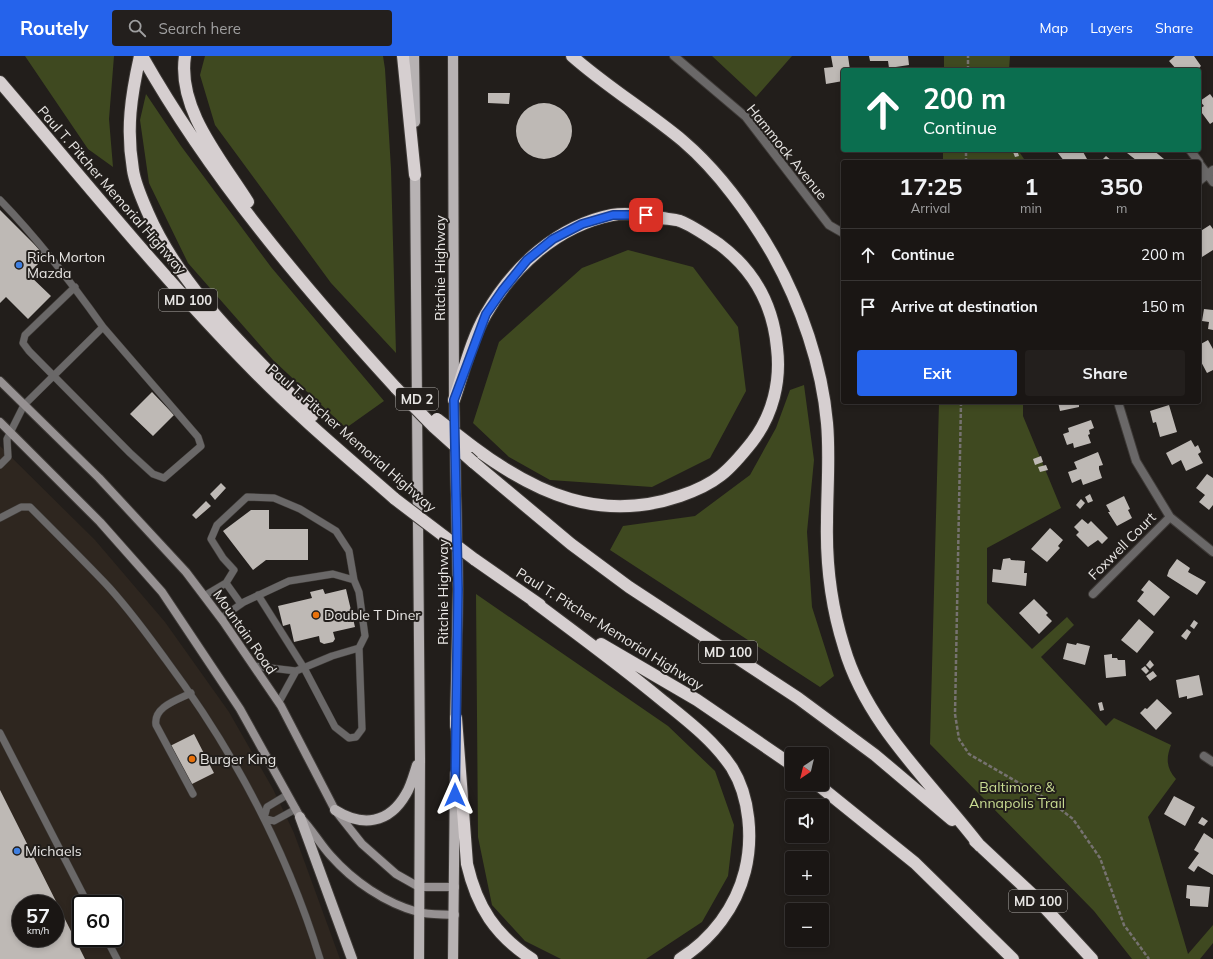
<!DOCTYPE html>
<html lang="en">
<head>
<meta charset="utf-8">
<style>
	body { margin:0; font-family:Mulish,sans-serif; background:#231f1d; color:#f1f3f6; height:100vh; display:flex; flex-direction:column; font-size:15px; white-space:nowrap }
	* { box-sizing:border-box; margin:0 }
	p { font-size:13px; color:#9f9fa0 }
	.icon { flex:none; width:22px; height:22px; fill:none; stroke:currentColor; stroke-width:2; stroke-linecap:round; stroke-linejoin:round }
	.map { position:relative; flex:1; overflow:hidden }
	.sheet { position:absolute; left:841px; top:104px; width:360px; height:244px; display:flex; flex-direction:column; background:#1a1614; border-radius:4px; box-shadow:0 2px 6px #0003,0 0 0 1px #383534 }
	.sheet>* { flex:none }
	.guide { position:absolute; left:841px; top:12px; width:360px; height:84px; border-radius:4px; box-shadow:0 2px 6px #0003,0 0 0 1px #383534; background:#0b6e4f; color:#fff; overflow:hidden }
	.needle { width:26px; rotate:215deg }
	.fabs { position:absolute; left:785px; top:691px; display:grid; gap:8px }
	.fabs a { display:grid; place-items:center; width:44px; height:44px; border-radius:4px; background:#1a1614; box-shadow:0 2px 6px #0003,0 0 0 1px #383534; font-size:20px }
	.speed { position:absolute; left:12px; top:839px; display:flex; gap:8px; font-size:20px; font-weight:700; text-align:center }
	.speed>* { display:grid; place-content:center; width:52px; height:52px; border-radius:50%; background:#1a1614; box-shadow:0 2px 6px #0003,0 0 0 1px #383534; line-height:1 }
	.speed small { font-size:10px; font-weight:400 }
	.speed .limit { border:2px solid #111; border-radius:6px; background:#fff; color:#111 }
	.pin { position:absolute; display:grid; place-items:center; width:34px; height:34px; color:#fff; margin:-17px; border-radius:8px; box-shadow:0 2px 6px #0006 }
	.me { position:absolute; width:44px; margin:-22px; rotate:0deg; stroke-linejoin:round; filter:drop-shadow(0 0 3px #0008) }
	.turn { display:flex; align-items:center; gap:14px; height:84px; padding:0 16px; font-size:18px }
	.turn .icon { width:52px; height:52px; stroke-width:2.5 }
	.turn b { display:block; font-size:28px; line-height:34px }
	.eta { display:flex; justify-content:space-evenly; align-items:center; height:68px; text-align:center }
	.eta b { font-size:24px; font-weight:700; line-height:28px }
	.button { display:flex; gap:8px; margin-top:auto; padding:8px 16px }
	.button a { flex:1; height:46px; border-radius:4px; background:#2563eb; color:#fff; font-size:16px; font-weight:700; line-height:46px; text-align:center }
	.button a+a { background:#231f1d; color:#f1f3f6 }
	ul { padding:0; list-style:none }
	li { display:flex; align-items:center; gap:12px; height:52px; padding:0 16px; border-top:1px solid #383534 }
	li div { flex:1 }
	li b { display:block; font-size:15px }
	li em { font-style:normal }
	header { display:flex; align-items:center; gap:24px; box-sizing:border-box; height:56px; padding:0 20px; background:#2563eb; color:#fff }
	header strong { font-size:19px }
	nav { display:flex; gap:22px; margin-inline-start:auto; font-size:14px }
	.search { width:280px; height:36px; background:#231f1d; display:flex; align-items:center; gap:10px; box-sizing:border-box; padding:0 14px; border-radius:4px; color:#9f9fa0; font-size:15px }
	.map>svg:first-child { display:block }
	.built { fill:#2e261f; fill-rule:evenodd }
	.green { fill:#3f4920 }
	.building { fill:#beb9b5; fill-rule:evenodd }
	.lines { fill:none; stroke-linecap:round; stroke-linejoin:round }
	.service-casing { stroke:#3e3a37; stroke-width:8 }
	.minor-casing { stroke:#3e3a37; stroke-width:10 }
	.secondary-casing { stroke:#3e3a37; stroke-width:10 }
	.primary-casing { stroke:#3e3a37; stroke-width:12 }
	.motorway-casing { stroke:#3e3a37; stroke-width:14 }
	.path { stroke:#767270; stroke-width:2.5; stroke-dasharray:4 2; stroke-linecap:butt }
	.service { stroke:#6a6868; stroke-width:7 }
	.minor { stroke:#6a6868; stroke-width:8 }
	.secondary { stroke:#969192; stroke-width:8 }
	.primary { stroke:#b7b2b3; stroke-width:10 }
	.motorway { stroke:#d6cfd0; stroke-width:12 }
	.motorway-bridge-casing { stroke:#3e3a37; stroke-width:14; stroke-linecap:butt }
	.motorway-bridge { stroke:#d6cfd0; stroke-width:12 }
	.route-casing { stroke:#184099; stroke-width:10 }
	.route { stroke:#2563eb; stroke-width:7 }
	.shop-dot { fill:#3f7fe0; stroke:#221e1b; stroke-width:1.5 }
	.food-dot { fill:#e8710a; stroke:#221e1b; stroke-width:1.5 }
	.labels { text-anchor:middle; stroke-width:4; stroke-linejoin:round; paint-order:stroke }
	.shield { fill:#221e1b; stroke:#adaaa8; stroke-width:1 }
	.shield-label { font-size:13px; font-weight:bold; fill:#e8e6e4 }
	.street-label { font-size:14px; fill:#e8e6e4; stroke:#221e1b }
	.poi-label { font-size:14px; fill:#e8e6e4; stroke:#221e1b; text-anchor:start }
	.park-label { font-size:14px; fill:#c9dc92; stroke:#221e1b }
</style>
</head>
<body>
<header>
<strong>Routely</strong>
<div class="search"><svg class="icon" aria-label="search" viewBox="0 0 24 24"><circle cx="10" cy="10" r="6"/><path d="M15 15l6 6"/></svg>Search here</div>
<nav><a>Map</a><a>Layers</a><a>Share</a></nav>
</header>
<div class="map">
<svg width="1213" height="903" viewBox="0 0 1213 903">
	<rect width="100%" height="100%" fill="#221e1b"/>
	<!-- built -->
	<path class="built" d="M0,390l95,94 70,82 64,90 44,77 21,44 46,126h-340zM21,848h34v34h-34zM81,848h34v34h-34z"/>
	<!-- green -->
	<path class="green" d="M25,0h89l-5,63 4,48 -25,-18z
		M205,0h178l2,13 6,100 5,184 -65,-70 -116,-158 -15,-50z
		M712,0h80l-36,41z
		M944,0h66l-1,14h-65z
		M146,38l35,52 90,121 113,134 -38,27 -73,-68 -85,-97 -39,-80 -9,-63z
		M943,94h75l8,12h-83z
		M628,194l65,17 45,60 8,64 -36,67 -58,29 -102,-7 -41,-23 -36,-34 26,-81 83,-74z
		M804,329l10,75 -7,72 5,75 22,69 -14,11 -210,-137 13,-24 72,-10 55,-41 26,-47 14,-38z
		M939,346h84v14l38,92 -74,40v55l45,46 35,-32 7,8 -33,32 65,69 8,-8 57,27c-5,13 -5,23 5,34l-28,38 40,137 25,-29v18l-13,16h-68l-38,-48 -164,-167z
		M476,538l192,132 47,45 19,54 -6,51 -26,46 -56,37h-85l-36,-18 -33,-36 -14,-68z"/>
	<!-- building -->
	<path class="building" d="M831,0h17l2,14h-7v11l-17,3 -2,-16 9,-1z
		M869,0h39l1,9 -20,3 -1,-7h-18z
		M1175,0h19l7,10 -4,4h-20l-8,-9z
		M488,37h22l-1,11 -21,-1z
		M1210,38l3,4v24l-3,2 -11,-15 5,-3 -4,-5z
		M516 75a28 28 0 1 1 56 0a28 28 0 1 1-56 0Z
		M1017,94l2,6 -4,1 -2,-5z
		M1060,94h22l5,9 -4,3h-18l-8,-10z
		M1130,94h23l11,9 -3,3h-27l2,-2 -9,-7z
		M1106,100l6,5 -1,1 -9,-2z
		M0,154l46,46 -18,18 23,22 -23,23 -22,-22 -6,6z
		M1210,169l3,4v21l-11,7 -3,-4v-17l2,-1 -2,-3z
		M1204,253l9,1v20l-5,-1 1,-7 -7,-1z
		M1208,284l5,9v21l-6,3 -8,-15v-13z
		M152,336l22,23 -21,21 -23,-22z
		M1058,346h21v5l-19,4z
		M1169,349l8,27 -17,5 -4,-15 -3,1 -3,-12z
		M1091,364l3,8 -5,2 1,4 -2,1 3,8 -17,5 -1,-5 -6,2 -4,-11 6,-2 -1,-4z
		M1191,384l4,7 3,-2 3,7 -3,2 5,9 -17,8 -5,-11 -9,5 -6,-12z
		M1098,396l5,13 -4,1v3l3,9 -19,7 -2,-6 -9,4 -4,-11 9,-3 -3,-7z
		M1041,400l2,6 -8,3 -2,-6z
		M1046,409l2,5 -8,2 -2,-5z
		M1207,418l6,4v27l-4,5 -10,-8 6,-7 -9,-7z
		M221,427l5,5 -11,12 -5,-6z
		M1090,438l3,7 -5,2 -3,-6z
		M1124,440l6,13 -2,1 4,8 -15,8 -9,-14h2l-4,-7z
		M1081,443l4,4 -5,6 -4,-4z
		M206,445l5,5 -15,13 -4,-4z
		M251,454h18v19h39v31h-42l-13,10 -30,-39z
		M1082,463l6,5 3,-3 17,17 -6,6 -4,-4 -10,7 -12,-12 3,-3 -5,-5z
		M1050,472l13,12 -5,6 2,2 -13,14 -16,-13z
		M1010,502l1,2 14,1 -1,12h3l-1,13 -34,-4 1,-13 8,1 2,-11z
		M1177,503l13,9 -2,4 18,10 -9,13 -30,-19 2,-6z
		M1149,524l21,17 -16,19 -17,-15 7,-9 -3,-2z
		M323,533l2,5 21,-5 9,38 -22,5 2,7 -2,3 -9,2 -4,-2 -1,-6 -25,6 -4,-18 -7,2 -5,-20 34,-8 -2,-6z
		M1034,543l14,14 -2,2 6,6 -13,13 -20,-21z
		M1139,563l15,13 -17,21 -16,-13z
		M1194,564l4,3 -4,6 -4,-3z
		M1187,573l4,3 -5,8 -5,-4z
		M1067,587l9,2 1,-2 13,3 -5,19 -22,-6z
		M1112,598v4h5l1,2h7l1,16 -20,2 -2,-23z
		M1150,604l4,5 -4,4 -4,-4z
		M1145,610l4,5 -3,3 -5,-5z
		M1153,615l4,5 -7,5 -4,-5z
		M1199,619l4,20 -16,4v-3l-8,2 -3,-18z
		M1157,643l15,14 -16,17 -16,-17 5,-5 2,1z
		M1102,646l2,8 -4,1 -2,-8z
		M194,678l20,39 -24,12 -20,-39z
		M0,734l85,169h-85zM21,848h34v34h-34z
		M1174,740l21,11 -10,19 -21,-12z
		M1202,761l6,4 -4,5 -6,-3z
		M1204,777l9,6v36l-15,-9 -4,6 -6,-4 11,-15 -5,-3z
		M1187,829l23,2 -2,20 -18,-1v-7l-4,-1z"/>
	<g class="lines">
		<!-- service casing -->
		<g class="service-casing">
			<path id="service" d="M0,144c38,39 71,82 103,127l-79,78 -17,34 1,18 -8,8
				M75,231l-50,48 -2,8 6,8 101,102 23,21 11,4 37,-32 -3,-9 -95,-110
				M0,462l21,-11h9c25,25 50,50 74,75 23,24 43,52 62,78 67,90 121,191 154,299
				M226,527l8,-13 -11,-12 -12,-19 6,-14 30,-28 27,1 26,11 36,22 13,20 5,29
				M258,539l46,73 31,59 14,11 7,-1 6,-8 -3,-81
				M204,540l22,-13 15,21
				M221,562l23,-16 45,-21 44,-7 21,6 5,12 6,44 -6,12 -27,8 -36,15
				M254,610l42,5 -17,31
				M191,637c-14,7 -38,14 -35,32l37,69
				M0,677l88,171
				M287,739l-20,12 -3,11 10,3 22,-12
				M106,882l11,21"/>
		</g>
		<!-- minor casing -->
		<g class="minor-casing">
			<path id="minor" d="M674,0l72,61 83,108 14,8
				M1190,94l9,12
				M1199,107l14,19
				M1199,125l14,-11
				M1118,346l18,59 34,56 43,35
				M1093,538l77,-77
				M1204,700l9,6"/>
		</g>
		<!-- secondary casing -->
		<g class="secondary-casing">
			<path id="secondary" d="M0,325l99,97 87,94 37,49 58,85 54,104 27,34 34,30 23,13h36
				M0,366l100,100 62,70 78,117 60,108c12,12 20,27 31,39 22,25 54,47 87,56 11,3 25,2 37,3"/>
		</g>
		<!-- primary casing -->
		<g class="primary-casing">
			<path id="primary" d="M414,0l1,66
				M453,0l1,344 4,189 -3,137
				M415,112l5,590 -1,201
				M335,754c27,17 54,14 71,-16 5,-8 8,-20 11,-29
				M300,761l52,142
				M453,903l2,-185"/>
		</g>
		<!-- motorway casing -->
		<g class="motorway-casing">
			<path id="motorway" d="M140,0c-9,40 -14,73 -7,114 2,14 9,29 15,43 35,80 104,140 164,203
				M142,0c69,122 160,229 254,332
				M185,0c-8,53 36,103 63,146
				M403,0l12,119
				M572,0c35,31 75,55 111,85 35,30 67,74 90,114 28,50 49,111 54,168 3,33 0,66 0,99 -1,42 4,84 17,125 23,79 87,135 136,199
				M0,26c83,97 164,198 254,289 44,45 93,86 141,128
				M454,344c10,-29 17,-60 32,-86 27,-47 71,-88 126,-99 15,-3 34,0 50,3 5,1 12,1 18,3 13,5 27,15 39,23 35,26 54,60 58,104 4,33 -4,67 -25,94 -23,29 -36,42 -72,54 -79,27 -144,-2 -208,-50
				M473,406l98,82 58,43 169,111 77,57 77,65
				M474,503l66,46
				M533,545c44,33 88,65 130,100 25,20 51,40 69,67 18,29 21,71 13,103 -9,36 -33,68 -65,88
				M601,588l96,56 95,65
				M456,662l11,146c10,43 28,71 65,95
				M817,728l98,79 98,96
				M975,785l59,55 58,63"/>
		</g>
		<!-- path -->
		<path class="path" d="M968,14v-14
			M966,106v-12
			M961,346l-6,312 4,25 10,15 81,47 23,18 27,39 24,67 25,34"/>
		<!-- service -->
		<use href="#service" class="service"/>
		<!-- minor -->
		<use href="#minor" class="minor"/>
		<!-- secondary -->
		<use href="#secondary" class="secondary"/>
		<!-- primary -->
		<use href="#primary" class="primary"/>
		<!-- motorway -->
		<use href="#motorway" class="motorway"/>
		<!-- motorway-bridge casing -->
		<g class="motorway-bridge-casing">
			<path id="motorway-bridge" d="M396,332l38,39 39,35
				M437,363l35,27
				M395,443l79,60"/>
		</g>
		<!-- motorway-bridge -->
		<use href="#motorway-bridge" class="motorway-bridge"/>
	</g>
	<g class="lines">
		<!-- route casing -->
		<g class="route-casing">
			<path id="route" d="M455,739l3,-206 -4,-189 32,-86 16,-23 25,-31 26,-21 29,-15 31,-9h33"/>
		</g>
		<!-- route -->
		<use href="#route" class="route"/>
	</g>
	<!-- markers -->
	<g class="shop-dot">
		<circle cx="19" cy="209" r="4"/>
		<circle cx="17" cy="795" r="4"/>
	</g>
	<g class="food-dot">
		<circle cx="316" cy="559" r="4"/>
		<circle cx="192" cy="703" r="4"/>
	</g>
	<g class="labels">
		<!-- shield labels -->
		<g class="shield">
			<rect x="159" y="233" width="58" height="22" rx="3"/>
			<rect x="396" y="332" width="42" height="22" rx="3"/>
			<rect x="699" y="585" width="58" height="22" rx="3"/>
			<rect x="1009" y="834" width="58" height="22" rx="3"/>
		</g>
		<g class="shield-label">
			<text x="188" y="249">MD 100</text>
			<text x="417" y="348">MD 2</text>
			<text x="728" y="601">MD 100</text>
			<text x="1038" y="850">MD 100</text>
		</g>
		<!-- street labels -->
		<g class="street-label">
			<text transform="translate(787 96) rotate(51)" y="5">Hammock Avenue</text>
			<text transform="translate(112 134) rotate(49)" y="5">Paul T. Pitcher Memorial Highway</text>
			<text transform="translate(440 212) rotate(-90)" y="5">Ritchie Highway</text>
			<text transform="translate(352 382) rotate(41)" y="5">Paul T. Pitcher Memorial Highway</text>
			<text transform="translate(1122 490) rotate(-45)" y="5">Foxwell Court</text>
			<text transform="translate(443 536) rotate(-90)" y="5">Ritchie Highway</text>
			<text transform="translate(610 573) rotate(32)" y="5">Paul T. Pitcher Memorial Highway</text>
			<text transform="translate(245 576) rotate(55)" y="5">Mountain Road</text>
		</g>
		<!-- poi labels -->
		<g class="poi-label">
			<text x="27" y="206">Rich Morton<tspan x="27" dy="16">Mazda</tspan></text>
			<text x="324" y="564">Double T Diner</text>
			<text x="200" y="708">Burger King</text>
			<text x="25" y="800">Michaels</text>
		</g>
		<!-- park labels -->
		<g class="park-label">
			<text x="1017" y="736">Baltimore &amp;<tspan x="1017" dy="16">Annapolis Trail</tspan></text>
		</g>
	</g>
</svg>
<div class="fabs">
<a><svg class="needle" viewBox="-14 -14 28 28"><path d="M0-13l5 13h-10z" fill="#e53935"/><path d="M0 13l5-13h-10z" fill="#9f9fa0"/></svg></a>
<a><svg class="icon" aria-label="sound" viewBox="0 0 24 24"><path d="M4 9h4l5-4v14l-5-4H4zM17 9q2 3 0 6"/></svg></a>
<a>+</a>
<a>−</a>
</div>
<div class="speed"><div>57<small>km/h</small></div><div class="limit">60</div></div>
<div class="pin" style="left:646px;top:159px;background:#d93025"><svg class="icon" aria-label="arrive" viewBox="0 0 24 24"><path d="M6 21V4h12l-3 4 3 4H6"/></svg></div>
<svg class="me" style="left:455px;top:739px" viewBox="-20 -20 40 40"><path d="M0-17L14 15 0 8-14 15z" fill="#2563eb" stroke="#fff" stroke-width="4"/></svg>
<div class="guide">
<div class="turn"><svg class="icon" aria-label="ahead" viewBox="0 0 24 24"><path d="M12 20V5M6 11l6-6 6 6"/></svg><div><b>200 m</b>Continue</div></div>
</div>
<section class="sheet">
<div class="eta">
<div><b>17:25</b><p>Arrival</p></div>
<div><b>1</b><p>min</p></div>
<div><b>350</b><p>m</p></div>
</div>
<ul>
<li><svg class="icon" aria-label="ahead" viewBox="0 0 24 24"><path d="M12 20V5M6 11l6-6 6 6"/></svg><div><b>Continue</b></div><em>200 m</em></li>
<li><svg class="icon" aria-label="arrive" viewBox="0 0 24 24"><path d="M6 21V4h12l-3 4 3 4H6"/></svg><div><b>Arrive at destination</b></div><em>150 m</em></li>
</ul>
<div class="button"><a>Exit</a><a>Share</a></div>
</section>
</div>
</body>
</html>
